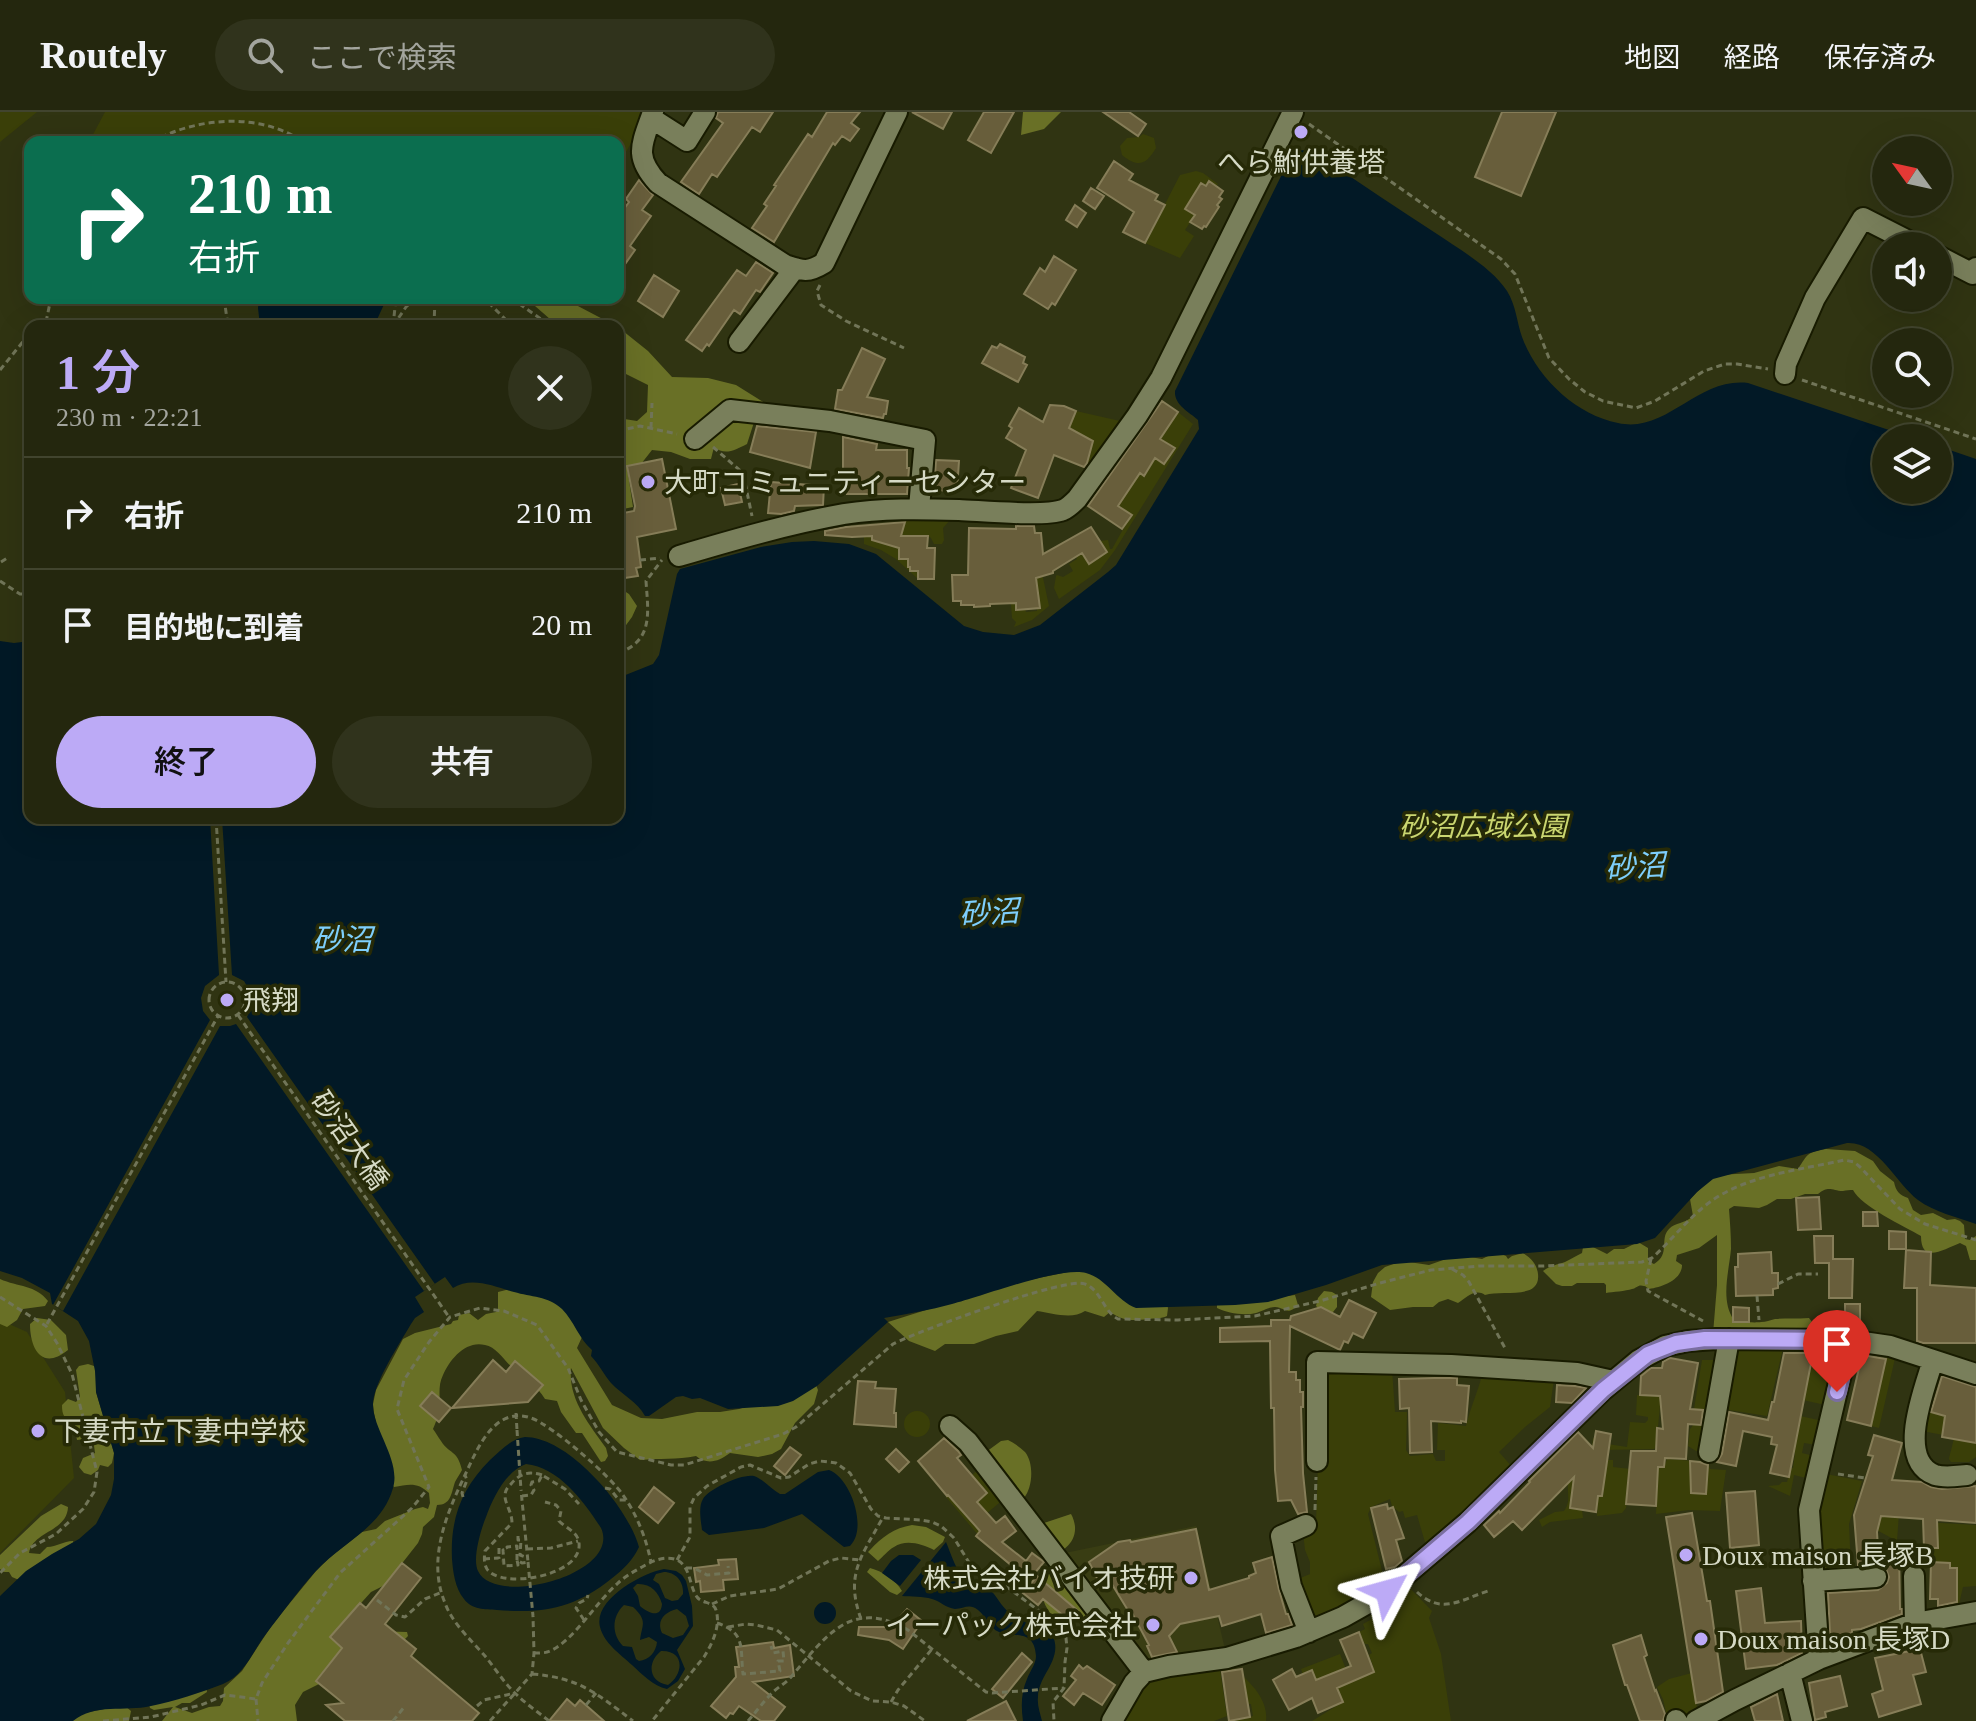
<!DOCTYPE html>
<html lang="ja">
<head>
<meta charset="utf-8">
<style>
	body { margin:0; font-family:"Times New Roman","Noto Sans JP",serif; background:#30331c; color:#f1f3f6; height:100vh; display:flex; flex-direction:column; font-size:30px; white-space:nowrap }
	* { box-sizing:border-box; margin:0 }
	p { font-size:26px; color:#a3a59e }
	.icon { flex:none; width:44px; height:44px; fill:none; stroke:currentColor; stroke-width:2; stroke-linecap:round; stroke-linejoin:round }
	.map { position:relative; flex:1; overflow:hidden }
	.details { position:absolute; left:24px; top:208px; width:600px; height:504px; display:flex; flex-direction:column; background:#24270e; border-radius:16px; box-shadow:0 8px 32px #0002,0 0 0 2px #41442e }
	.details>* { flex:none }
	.hud { position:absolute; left:24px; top:24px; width:600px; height:168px; border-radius:16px; box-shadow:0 8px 32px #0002,0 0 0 2px #41442e; background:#0b6e4f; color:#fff; overflow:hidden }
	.needle { width:52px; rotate:303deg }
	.buttons { position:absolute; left:1872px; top:24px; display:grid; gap:16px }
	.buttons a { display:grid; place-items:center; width:80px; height:80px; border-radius:50%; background:#24270e; box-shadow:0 8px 32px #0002,0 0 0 2px #41442e; font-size:40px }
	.pin { position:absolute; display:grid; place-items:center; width:68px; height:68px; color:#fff; margin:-82px -34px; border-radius:50% 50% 50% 0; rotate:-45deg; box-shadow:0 0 8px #0007 }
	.pin .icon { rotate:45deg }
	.me { position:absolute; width:88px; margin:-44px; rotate:51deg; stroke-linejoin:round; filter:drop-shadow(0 0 6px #0008) }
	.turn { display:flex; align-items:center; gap:28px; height:168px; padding:0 32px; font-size:36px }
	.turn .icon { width:104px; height:104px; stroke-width:2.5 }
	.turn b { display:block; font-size:56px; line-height:68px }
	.round { display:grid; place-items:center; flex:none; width:84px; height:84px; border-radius:42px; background:#30331c }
	.headline { display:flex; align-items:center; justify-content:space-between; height:136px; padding:0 32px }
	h1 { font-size:48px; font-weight:600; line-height:60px; color:#bcaaf6 }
	.primary-button { display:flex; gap:16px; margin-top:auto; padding:16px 32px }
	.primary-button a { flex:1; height:92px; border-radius:48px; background:#bcaaf6; color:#111; font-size:32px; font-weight:600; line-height:92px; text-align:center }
	.primary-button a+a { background:#30331c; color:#f1f3f6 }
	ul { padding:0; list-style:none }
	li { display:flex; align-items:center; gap:24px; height:112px; padding:0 32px; border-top:2px solid #41442e }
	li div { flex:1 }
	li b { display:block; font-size:30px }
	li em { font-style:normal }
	header { display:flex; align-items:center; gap:48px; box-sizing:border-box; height:112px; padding:0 40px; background:#24270e; border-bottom:2px solid #41442e }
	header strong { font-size:38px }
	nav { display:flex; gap:44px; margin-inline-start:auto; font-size:28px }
	.search { width:560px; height:72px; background:#30331c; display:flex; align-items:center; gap:20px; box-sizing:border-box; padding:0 28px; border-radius:44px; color:#a3a59e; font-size:30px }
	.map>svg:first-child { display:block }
	.built { fill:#393d13 }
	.green { fill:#3a3f08 }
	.forest { fill:#697026 }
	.water { fill:#021926; fill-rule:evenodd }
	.pier { fill:#303412 }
	.building { fill:#685e3b; stroke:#867d58; stroke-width:2 }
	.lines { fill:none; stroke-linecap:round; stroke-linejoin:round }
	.minor-casing { stroke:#181b00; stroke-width:24 }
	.path { stroke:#717558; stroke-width:3; stroke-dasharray:6 4; stroke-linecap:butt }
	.minor { stroke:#797f5b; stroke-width:20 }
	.path-bridge { stroke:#717558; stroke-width:3; stroke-dasharray:6 4; stroke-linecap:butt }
	.route-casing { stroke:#7a6ea0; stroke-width:20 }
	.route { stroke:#bcaaf6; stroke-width:14 }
	.poi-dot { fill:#bcaaf6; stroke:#262a07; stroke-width:3 }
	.labels { text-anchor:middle; stroke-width:7; stroke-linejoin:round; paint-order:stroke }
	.poi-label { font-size:28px; fill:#d6dac6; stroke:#262a07; text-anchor:start }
	.park-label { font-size:28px; font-style:italic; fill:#cad670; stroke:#262a07 }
	.street-label { font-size:28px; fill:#d6dac6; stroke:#262a07 }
	.water-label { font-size:30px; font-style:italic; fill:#7ecffc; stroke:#262a07 }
</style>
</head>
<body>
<header>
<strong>Routely</strong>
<div class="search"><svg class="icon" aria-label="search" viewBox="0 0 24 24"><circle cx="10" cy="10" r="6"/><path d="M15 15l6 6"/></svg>ここで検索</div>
<nav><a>地図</a><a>経路</a><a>保存済み</a></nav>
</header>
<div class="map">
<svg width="1976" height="1609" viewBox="0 0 1976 1609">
	<rect width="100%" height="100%" fill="#303412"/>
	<!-- built -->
	<path class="built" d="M1196,1414l31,132 -83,14 -84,-118z"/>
	<!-- green -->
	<path class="green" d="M0,0h37l-37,30z
		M105,0h545l-32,53v-23h-529z
		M1143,22l11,4 2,10c-10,17 -18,20 -34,7l-2,-9 7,-8 12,-1z
		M1196,59l7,2 15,11 -2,2 -7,-5 -19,31 5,3 -10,15 9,6 -14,22 -35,-15 35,-68z
		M1076,299l44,10v7l-28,37 -6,3 7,-27 -26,-7z
		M1178,300l15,12 -78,126 -15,20 -41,29 -5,-11 2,-12 1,-1 6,2 10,-6 -4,-7 8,-5 -3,-7v-11l15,22 18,-11 -7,-11 8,-1 2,9h2l19,-34 -13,-9 13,-20 7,-14 6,3 12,-17 9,5 9,-15 -14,-9z
		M906,405l45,2 -8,9 1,12 -2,4h-8l-3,-6 -3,-2 -29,10v12l9,1v7l2,1v4h8v8l-22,-20 -15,-9 -17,-6v-7l14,-1 19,11z
		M1042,461l7,33 -17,14 -18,7 2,-5 -4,-4 -1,-14 5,-1 1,7 8,-1 1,3 11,-1 -2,-37z
		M0,1208l27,12 38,60 9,86 -74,75z
		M1733,1231l51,1 -17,72 -44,-7z
		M1786,1232h54l-15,61 -22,-5 10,-50z
		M1888,1239l8,3 -17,74 -8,-2z
		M1702,1248h19l-8,50 -19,-1z
		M1392,1257l3,43h12l-1,38 4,6 23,-2 3,7h9v-11h-8l1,-27 28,3c5,-20 12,-35 17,-54l71,7 -4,28 -25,20 -26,25 14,16 -86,81 -10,-34 -12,3 -2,-7 -4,1 -7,-6 -2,-7 -19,8 -3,7 18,73 -74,38 -14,-46 12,-5v-12l-5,-12 -2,-18 13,-9 5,-151z
		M1637,1283l24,1 -5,51 -2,2 -51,1 -11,-2 1,-10 8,1v4l26,4 3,-25 15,1 3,-3v-3l-12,-2z
		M904 1312a13 13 0 1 1 26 0a13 13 0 1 1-26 0Z
		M1928,1299l20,6 28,26v14l-7,5h-18l-2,-3c1,-7 4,-14 5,-22l-32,-6z
		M1800,1304l23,5 -6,24 -13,-2 -2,10 12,3 -4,23 -16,-4 -4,21 -22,-10 11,-1 3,-3h5l4,-14h2l2,-15 -7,-1z
		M1694,1312l17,2 -7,25h-8l-8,-5 2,-17z
		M1667,1347l41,3 2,7 16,1 -6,41 -31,-1 -33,4 2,-47h6z
		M1607,1348h6v7l18,2 -5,39 -4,5 -25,3 1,-20h5z
		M1576,1351l-6,45 12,2 1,8 -33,4 -8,5 -3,-7 16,-8 9,-1c7,-10 3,-17 4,-28 1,-6 6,-14 8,-20z
		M980,1356l25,30 -19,16 6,8 -13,10 1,2 -1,2 -33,-39 9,-8 24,15 -2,-2 10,-9 -15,-18z
		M1821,1361l41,8 -13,43 2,47 -35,1z
		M1866,1365l35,9 -4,55 -24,-13 8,-10 7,-29 -23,-8z
		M1923,1410l53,3v61l-13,1 -6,25v-44h-7v-5l-27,-1z
		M1405,1471l27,28 -3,7 12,36 10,67h-139l31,-19 -12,-28 -25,10 -5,-15 39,-15 11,28 21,-15 1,-1 -4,-11 3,-2 -4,-9h-3l-6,-12 6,-3 -2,-5 9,-5 -4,-9z
		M1226,1551c18,13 43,33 40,58h-37l24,-5 -2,-12h-3l-26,-32 -1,-7z
		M1219,1552l8,52 -13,5h-94l14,-23 18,-21z
		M1692,1561l6,42 -19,6h-11l-5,-22 -6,-12 12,-8z"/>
	<!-- forest -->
	<path class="forest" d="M1023,0h38l-17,17 -23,6z
		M561,191l15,2 40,21h-58l-23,-20z
		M618,215l30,24 24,26 36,1 28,7 35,22 -14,6 -10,31c-12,6 -22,12 -33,3l-3,12h-21l-19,-7 -19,-2 -11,14 -14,3 6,40 -15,3v-92l19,3 10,-9 1,-27 -30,-15z
		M618,466v9l11,7 8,12 -5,11 -14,19z
		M1826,1037l29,2 18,10 7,10 14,11c2,9 5,13 14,16l5,12 8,5 12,-2 14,7 8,-1 5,2 4,4 1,14 5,1 6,-4v24h-6l-4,-14 -6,-3c-16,6 -39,22 -39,-7 -16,-9 -60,-30 -68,-46 -3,0 -7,0 -10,1 -11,0 -14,-6 -25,3h-13l-14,5h-14l-10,6 -8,3 -25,-2 -5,3c1,13 2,27 2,40 -2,23 -11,51 3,71 6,2 21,3 27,2 5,0 9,-2 14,-3 11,-1 22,0 34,-1l3,4 -5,14 -94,-2 4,-49v-50l-18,13 -22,7 -1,6 6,4c0,15 -20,22 -33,24 -2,-1 -3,-3 -5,-3 -6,-2 -7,2 -12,3 -6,2 -20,3 -26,4v-8l-2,-2h-27l-5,3h-10l-6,-2 -13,-13c8,-6 14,-6 22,-9 6,-3 11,-6 17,-9l1,-6 6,-2 18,9 7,-5h10l14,-7 10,6v13l6,3c17,-10 5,-25 15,-35 6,-7 16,-5 24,-13l-3,-17 18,-18 9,-6 37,-2 25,-7 19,3c10,-15 9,-17 28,-20z
		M1496,1140l10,4 2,3 4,-3 11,-3c8,5 14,11 15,21 3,27 -37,15 -53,21 -10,-7 -19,3 -27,8l-10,-4 -9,3 -6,5h-20l-23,3 -19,-13 2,-15 5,-9 7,-6 17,-6 27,4 17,-6 24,-2 12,2z
		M1087,1156l79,34 2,6 -1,8c-6,3 -12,2 -19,3 -16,2 -25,2 -38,-7l-6,5 -19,-6c-13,9 -33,2 -48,0l-19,20 -22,5 -22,8h-29l-10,7 -26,-10 -21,-19 117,-37z
		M0,1167c18,8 36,6 48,22l-3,5 -22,3 -6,11 -10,7 -7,-3z
		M518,1175l46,19 18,31 -5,11 35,57 29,13 21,1 35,-7h23l19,-3 77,-24 2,5 -4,14 -19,19 -14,26 -9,5 -14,3 -28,-4c-12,9 -23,12 -34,3 -19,4 -37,2 -56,4l-16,-12 -21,-20 -32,-60c-3,31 18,56 35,80l2,8 -3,5 -4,1 -19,-29h-6l-15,-21 -4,-11 -12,-2c-8,-13 -20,-21 -31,-30 -9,-7 -17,-22 -29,-24 -19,-5 -35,14 -42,30 -6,12 -2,23 -4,36 -1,6 -4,13 -6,18 3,4 5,8 8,12 9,14 16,8 21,29 -2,4 -5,8 -7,12 -4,12 -4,23 -18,23l-3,12 -11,10 -1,7 -4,9 -33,42 -14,7 -34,38 70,2 1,4 -7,7 -63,10 -22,28 3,3 -16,8 -8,13 2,16h-135l11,-14 -19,3 -4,-2 -1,-4 57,-18 1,6 -17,11h-8l-7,4 17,6 17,-6 11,-1 3,-5 1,-13 18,-17 30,-46 44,-54 13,-13 33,-26 14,-3 9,-8 30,-12 8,-2 5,2 2,-6 -1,-10c-11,-11 -20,-9 -35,-6l-6,-7 -14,-67 -1,-9 3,-14 27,-51 12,-6 36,-9 2,-3 5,-1 1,-5 10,-2 9,7 8,-6 10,-2 2,-3v-17z
		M1324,1179l8,1 5,3v12l-4,5 -9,1 -8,-7 2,-8z
		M1295,1183l3,10c-11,11 -12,3 -23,2 -6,0 -14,5 -19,6 -12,3 -29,0 -39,-5v-3l7,-1z
		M37,1206l14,2 15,15 2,15c-26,21 -38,-1 -38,-26z
		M88,1252l15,5 -7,23 18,61 -2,10 -4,4 -8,-2 -2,5 -7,5 -7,-2 -5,-6 4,-9 12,-5 -2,-15 -16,2 -3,-17c-10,-4 -12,-8 -12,-18l6,-6 8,3 4,-5 -4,-27 3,-4z
		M1008,1328c6,3 12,7 17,12 9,11 8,35 -1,46l-10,1 -28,-47 15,-11z
		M61,1392l7,3c-1,25 -35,24 -39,46l11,1 7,-7c10,0 16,-6 26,-6l2,6 -56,33 -7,-3 -3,-5h-5l-4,-3v-14l41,-39z
		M1071,1402c17,31 -24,52 -36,33l9,-24z
		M912,1413l14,2 19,10 -2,5 -9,8c-12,-6 -28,-11 -40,-3 -6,3 -11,10 -16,14l-10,-9 2,-2c12,-13 24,-22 42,-25z
		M870,1456c12,3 26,12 32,23l-5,4 -7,-3 -23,-20z
		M1049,1460l11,7 29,34v7h-4l-13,-4h-19c-12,-13 -13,-27 -11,-43z
		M124,1593l7,6 -2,10h-62l17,-8z"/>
	<!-- water -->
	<path class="water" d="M1299,38l12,1 14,8c37,26 74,50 112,75 22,15 55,34 70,57 9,14 10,32 15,46 15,41 54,78 96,86 49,11 79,-46 130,-40l165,55h-27v52h52v-44l38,13v765c-19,-7 -42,-12 -58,-24 -22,-17 -41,-59 -71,-57l-134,36 -16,13 -42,46 -18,6 -255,21 -56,20 -58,17 -33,3 -99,3c-19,-7 -30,-30 -50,-35 -26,-7 -105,24 -134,31 -22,6 -45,10 -68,14l4,4 -71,64 -24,15 -15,5 -50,3 -28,-11 -8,1 -9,-3 -7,1 -27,19h-4c-8,-15 -23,-21 -34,-33 -7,-8 -12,-19 -20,-27l1,-6c-13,-11 -18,-29 -30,-41 -14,-13 -31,-12 -48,-17 -19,-5 -42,-16 -61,-4l-8,-11 -30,20 9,15 -9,6 -4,6c-11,19 -39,61 -38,82 1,25 28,55 20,82 -11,40 -52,55 -78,84 -17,19 -33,41 -49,62 -13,17 -22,42 -43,50 -23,9 -48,17 -72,22 -27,6 -56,-3 -78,15h-73v-125l26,-25 26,-17 27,-15 17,-15 15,-29 3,-16v-26l-18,-61 -1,-21 -6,-30 -11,-20 -26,-17 -2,-11 -28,-15 -22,-7v-630l14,2 16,-2v177h588v-140l35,-14 6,-9 18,-81 3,-5 81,-22 31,-5 22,-1 35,3 27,10 88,72 19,6 31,3 26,-10 68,-53 8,-7 83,-136 -1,-9c-9,-8 -24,-15 -23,-29l113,-229 5,-9z
		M259,186h128l-13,28h-114l-2,-18z
		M525,1325c44,0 103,70 114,110 -6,13 -16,23 -28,32 -36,29 -68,35 -114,31 -12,-1 -25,0 -33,-11 -9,-11 -11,-27 -12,-40 -2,-41 10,-71 38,-99 11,-10 21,-21 35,-23zM526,1352c33,3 59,39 75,64 21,46 -106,80 -123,43 -6,-12 3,-42 8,-54 7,-19 19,-45 40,-53z
		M829,1358c22,8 39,59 21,76l-6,1 -4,-3 -38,-30 -38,14 -55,7 -7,-5c-1,-9 -4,-23 1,-31 5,-10 40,-26 51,-23 9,3 17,13 26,18h5l33,-22z
		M946,1430c6,14 11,34 25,42 5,3 12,2 17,5 9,5 12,17 21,23 16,10 37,5 45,27 7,22 -16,37 -16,58 -1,8 2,16 4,24h-19c-2,-15 -2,-28 4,-42 3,-8 9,-15 9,-23 -2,-29 -23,-17 -37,-24 -10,-4 -13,-16 -21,-22 -9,-7 -14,-1 -23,-1 -9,-1 -15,-8 -23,-10 -9,-3 -21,-2 -30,-3z
		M899,1443h14l8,5 -21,26 -18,-13 9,-12z
		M664,1457l12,2 6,4 4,6 6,25 1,20 -16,24 8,19 -7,12 -11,8c-14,-3 -25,-15 -35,-24 -12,-11 -28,-22 -32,-38 -7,-27 42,-54 64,-58zM664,1460c12,0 20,10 19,22l-5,6 -6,1 -7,-3 -6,-14 -6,-4 3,-6zM637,1472c13,-1 22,8 25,20 -1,15 -14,9 -22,2l-2,-10 -5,-8zM624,1493l9,2c15,14 9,17 7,33l9,-3 8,5c-1,10 -8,18 -18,19l-3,-2 -4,-12 -9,-1c-12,-12 -11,-30 1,-41zM677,1497l9,7 3,10 -6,9 -10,3 -11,-5c-6,-13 3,-21 15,-24zM661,1539c24,-1 23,23 7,34 -20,-3 -21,-23 -7,-34z
		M814 1501a11 11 0 1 1 22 0a11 11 0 1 1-22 0Z"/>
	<!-- pier -->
	<path class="pier" d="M210,706h12l10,157 12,6 8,14 1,8 -6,14 188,267 -11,7 -188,-267 -6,2h-10l-157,285 -10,-6 157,-285 -7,-9 -2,-13 4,-12 14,-11z"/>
	<!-- building -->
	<path class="building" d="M718,0h55l-13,20 -8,-5 -35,50 -5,-3 -13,20 -18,-12 42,-59 -7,-5z
		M827,0h33l-9,11 8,6 -9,12 -8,-5 -7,9 -2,-2 -59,99 -22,-14 15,-22 -3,-2 12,-18 -2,-1 34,-51 4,3z
		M912,0h40l-9,17z
		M984,0h30l-23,41 -23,-13z
		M1103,0h26l17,12 -8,12z
		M1502,0h54l-35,84 -46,-19z
		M1114,49l19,13 -4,6 29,15 -3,5 10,5 -20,38 -22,-11 11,-20 -37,-24z
		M639,68l14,15 -11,15 9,6 -21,30 5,4 -17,24v-57l11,-15 -3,-3z
		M1209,69l14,10 -4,6 3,2 -5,6 2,2 -13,20 -2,-1 -2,3 -12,-7 5,-7 -10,-6 16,-26 5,3z
		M1091,76l13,8 -9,13 -12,-8z
		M1075,93l11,8 -9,14 -11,-7z
		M1054,144l22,14 -21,35 -3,-2 -4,6 -24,-15 16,-26 5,4z
		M756,150l17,11 -13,19 -4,-2 -16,24 -6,-4 -25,36 -2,-2 -5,7 -16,-11 51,-70 9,6z
		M654,163l25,16 -16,26 -25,-16z
		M1000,232l25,13 -2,6 4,2 -9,17 -36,-19 10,-17 5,2z
		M862,236l23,11 -18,38 21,4 -2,13h-2l-1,4 -48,-9 3,-19h4z
		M1162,289l16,11 -18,27 15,9 -11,16 -9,-6 -11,18 -4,-3 -22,33 14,9 -10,14 -34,-23z
		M1050,293l14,1 12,5 -7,17 24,13 -6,22 -3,4 -30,-12 -16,43 -27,-10 15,-38 -20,-12 6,-10 -3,-2 10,-18 24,14z
		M757,314l59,6 -6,36 -60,-16z
		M843,325l34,7 -1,6h31v18h2l-2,26h-60l3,-16 -7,-1z
		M662,347l14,70 -39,8 4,30 -5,1 2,8 -20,3v-65l16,-3 1,-5 -8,-40z
		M936,348l23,1 -2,30 -23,-1z
		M771,370l53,4 -1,19 -28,1 -1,5 -13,3 -13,-1z
		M738,372l4,18 -17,3 -4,-17z
		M905,410l-4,14h27l-1,12h8l-1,31h-16v-8h-8v-4h-2v-8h-9v-11l-27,-8v-4l-20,1 -27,-2v-4l21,-4z
		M1016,414h18l1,7h6l2,21 48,-27 16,25 -18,12 -7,-11 -29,18v2l-17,5 4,30 -24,2v-7l-26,1v2l-16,1v-2h-13v-4h-8l-1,-26h16l1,-47 47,1z
		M1819,1085l2,32 -23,1 -2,-32z
		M1863,1100h14l1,14h-15z
		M1889,1119l17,1v17h-17z
		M1814,1124h19v23h20l-1,39h-23v-35h-14z
		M1906,1138l25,2 -1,33 46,3v55h-53l-6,-2v-53h-13z
		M1771,1140l1,21h6v15l-5,1v6l-37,1 -1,-29h3v-13z
		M1349,1188l27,13 -13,25 -10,-5 -5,10 -4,-2 -4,9 -50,-24 -1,46h7v8h4v12h3v15h-2l2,66 4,39 -9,2 -7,-14 -13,1 -3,-31 -1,-62h-3l-1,-67 -50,1v-14l51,-2v-6h19l1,-4 30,-9 19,10z
		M1845,1192h15v21l-15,-1z
		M1733,1195l16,1v14h-16z
		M1784,1241h29l-24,124 -19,-4 7,-28 -6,-1 1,-7 -29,-6 -7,35 -19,-4 5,-8 7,-42 39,8 4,-18h2z
		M1862,1243l24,4 -15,67 -24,-6z
		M1670,1246l28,5 -8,46 13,1 -2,15 -13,-1 -2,35 -21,-1 -1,9h-6l-2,39 -30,-2 5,-53h25l1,-23 6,1 -3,-33 -20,-1 1,-19 10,-8h11l1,-6z
		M493,1248l13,12 9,-11 28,24 -15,17 -76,6z
		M1942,1264l34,11v56l-34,-6 3,-21 -14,-4z
		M1434,1266h23v7l12,1 -3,36 -5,-1v2l-30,-2 1,31 -22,1 -1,-45 -9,1 -1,-30z
		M858,1269l18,1 -1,6 21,1 -2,24h2v14l-42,-3z
		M1557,1273l18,1 11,2 -14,15 -16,-1z
		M432,1280l19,16 -12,14 -19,-16z
		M1596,1319l15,3 -9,62h-4l-2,16 -26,-4 4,-31 -52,53 -9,-9 -19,16 -10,-12 15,-14 1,2 30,-31 -1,-1 49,-49 15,16z
		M1874,1323l28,8 -10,37 30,2 9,5 11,2 34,-3v37l-39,-3 1,28h-14l-1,-29 -42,-3 -4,16 1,17 21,-1 1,61h2v5l-41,15 -9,1v3l-17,6v-5h-5l-2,-41 50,-3 9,-7 2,-6 -3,-8 -5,-4h-23l-4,-50 19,-59 -5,-1z
		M944,1326l14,13 3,4 -4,3 30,35 -10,9 19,21 9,-7 11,15 -14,11 24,19 6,-8 12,9 -15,18 -53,-44 4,-5 -32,-36 -1,1 -29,-35z
		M790,1335l11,8 -16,20 -11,-9z
		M896,1337l13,13 -10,10 -13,-13z
		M1690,1349l10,1 8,3 -2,29 -15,-1z
		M654,1375l20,16 -16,20 -19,-16z
		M1755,1379l4,54 -29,3 -4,-55z
		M1387,1392l1,5 5,-2 11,31 -8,2 6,21 -7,6 -9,2 -15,-61z
		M1692,1401l15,88h3l13,91 -17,9 -10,2 -30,-186z
		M1196,1417l13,61 40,-12v-2l7,-3 -3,-10 19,-6 7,33 7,24h2l4,11 -26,8 -5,-19 -39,12 -3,-10 -39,8 -11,12 8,16 -25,5 -5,-11 2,-1 -18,-34 -2,1 -24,-39 -8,5 -8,-16 29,-20 12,-2 1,2z
		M736,1447l2,20 -15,1 1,10 -23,2 -1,-11 -4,1 -2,-14 25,-3 -1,-5z
		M1931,1450l19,1v5h7v34l-19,4v-7h-8z
		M402,1451l19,15 -36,46 31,25 -5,7 68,57 -7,8h-127l-19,-16 17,-2 -27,-22 26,-33 -12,-11 30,-34 6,5z
		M1037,1464l41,35 -8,10 -27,-22 -5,6 -15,-12z
		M1761,1476l4,35 36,-2 1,32 -25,12 -31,4 -10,-78z
		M907,1497l15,12 -19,28 -14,-9 -31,-5 1,-8h32z
		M1359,1520l15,40 -37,16 6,14 -25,11 -6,-15 -23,12 -16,-30 19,-11 4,8 16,-7 4,10 35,-14 -11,-26z
		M1641,1523l6,20 -3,2 11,34 1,-1 9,24 -2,7h-23l-13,-36h-2l-12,-40z
		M773,1530l1,6 16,-3 4,31 -41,6 32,25 -11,14h-13l-22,-15 -6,8 -3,-1 -4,5 -15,-12 25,-29 -1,-10h4l-3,-20z
		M1920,1537l6,23 -13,3 8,29 -42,13 -7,-23 11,-4 -8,-32z
		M1022,1541l10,9 -29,36 -11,-9z
		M1079,1553l4,4 4,-3 28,19 -13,20 -19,-12 -9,12 -11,-9 13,-16 -5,-4z
		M1242,1557l8,48 -21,4 -7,-49z
		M1840,1564l7,30 -22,6 1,5 -11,3 -6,-37z
		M1777,1582l6,27h-28l-4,-14z
		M567,1587l8,7 5,-6 24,21h-55z
		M1006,1589l10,20h-49z"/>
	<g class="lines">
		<!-- minor casing -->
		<g class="minor-casing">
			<path id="minor" d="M653,0c-11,32 -20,44 5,71l127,82c18,6 23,8 39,-2l73,-151
				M651,6l36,23 18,-29
				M1938,144l35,18 3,-6
				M739,230l56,-74
				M1785,262l1,-10 29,-66 48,-80 55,28
				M695,327l35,-29 100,11 95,19 -6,68
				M679,444c54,-16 109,-32 165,-42 38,-6 77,-5 115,-4 24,1 85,7 104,0 5,-2 10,-7 14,-11l60,-83 24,-38 132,-266
				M1849,1228l-40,170 10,149 96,-36 61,-11
				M1933,1248c-8,28 -38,100 2,115 10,3 21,1 32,0
				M950,1314l18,16 176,230
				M1709,1340l20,-113
				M1317,1349v-99l134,3 126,8 36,8
				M1306,1413l-25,11 10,50 18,46
				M1914,1464l1,47
				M1813,1469l63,-4
				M1790,1561l12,48
				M1676,1608l1,1
				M1112,1609l22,-38 10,-11 25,-6 58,-8 69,-21 47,-20 39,-22 86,-73 135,-132 36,-30 26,-14 23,-5 28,-2 133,1 41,6 86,28
				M1696,1609l39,-21 84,-41"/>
		</g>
		<!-- path -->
		<path class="path" d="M1309,12l192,135 14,15 34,84 20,21 16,13 18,9 33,7 19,-7 49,-30 21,-7h12l31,5
			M152,30c44,-25 109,-30 151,0
			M820,173l-3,6 4,14 25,16 58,27
			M224,186l4,28
			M479,186l12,7 21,21
			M511,186l40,28
			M46,210l5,-24
			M40,214l6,-4 25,-1 91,5
			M393,214l13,-19 10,-9
			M393,214l3,-28
			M434,214l1,-28
			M0,258l30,-37
			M1802,268l174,59
			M651,316l1,-25
			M618,319l22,-5 37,8
			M713,335l30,26 9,43
			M640,448l20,-2
			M1,450l8,-5
			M0,469l20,13h10
			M618,541c36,-12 30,-41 28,-72l16,-21
			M216,706l10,164
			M209 888a18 18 0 1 1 36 0a18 18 0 1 1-36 0Z
			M238,903l211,302
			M1651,1147l-5,22 2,10 55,30
			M1452,1157l11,6 6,7 36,66
			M1778,1172l20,-10h20
			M1757,1184l2,24
			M0,1185l46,29 11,17 15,31 25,98 -3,20 -11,17 -27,25 -36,19 -20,20
			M47,1212l171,-308
			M516,1301l1,17
			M1838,1362l27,4
			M542,1363c-13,-4 -22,-2 -31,9 -3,3 -6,6 -6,12 0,8 7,16 7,27l-27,28c-1,6 -1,13 2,18 14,21 96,7 92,-26 -1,-11 -13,-15 -20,-22l2,-10 -5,-6 -11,-3
			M605,1376l5,1 9,11h7
			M522,1384l9,-1 3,-5 -3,-5 1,-3 7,-1 3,-6 23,14 14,15
			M463,1385l-1,-4 5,-13 -2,-5
			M1315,1398l1,-33
			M518,1424v4h3l-1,15 8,3
			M499,1436v10
			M527,1437l24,-1 27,-7
			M484,1447l15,-1 1,3h2
			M517,1448v-14l-10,1 1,2 -5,1 1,16 14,-1 -1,-5 5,3 6,-1 -7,-72
			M677,1448l13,-23v-30l4,-9 13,-12 34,-19 9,-2 31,13 8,-1 20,-13 11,-3 16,2 14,10 21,36 7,7 8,2 35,2 11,2 9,4 13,12 22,36 27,10 52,39 11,15 1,10 -2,14 -1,26 -11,14 1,19
			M686,1456h8l13,7 22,-2 -1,-7
			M1417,1480c25,23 43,8 71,-1
			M377,1488l19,15 9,2 20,-18 17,-7
			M712,1492l18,-8 48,-7 51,-28 12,-3 19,2
			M861,1507c-16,-44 0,-62 21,-100
			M584,1508l-8,-12 3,-5 8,-4 1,-4
			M717,1511c29,10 23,24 26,51l37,-3 -2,-10h6l-1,-10 -10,2 -2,-7
			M728,1515l18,-3 10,1 21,5 74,61 21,10 19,1 13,4 21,15
			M534,1541c2,0 11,0 13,-1 24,-7 50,-51 70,-68 7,-7 16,-12 25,-17 10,-6 23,-12 35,-7 14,7 12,26 20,37 5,7 16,4 19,13 5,16 -4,34 -12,47l-52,64
			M532,1562c48,4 64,19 101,47
			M256,1587l2,22
			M891,1590l7,-12 34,-41
			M586,1593l10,-12
			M477,1594l7,-6 31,-7
			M103,1609l48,-4 50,-12 24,-10 31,4 6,-16 26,-40 52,-70 72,-65 17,-21 -32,-78 7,-29 25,-38 21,-25 30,-9 24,3 33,14 31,43 13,32 18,32 18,20 54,13h13l99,-31 13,-7 97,-83c23,-12 174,-68 192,-60 16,6 18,27 33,35l60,1 77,-4 65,-15 60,-18 51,-13 48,-4h63l100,-4 10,-4c20,-18 36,-40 58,-56 37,-27 90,-32 134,-42l10,2 6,5 40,42 25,15 51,16
			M393,1609l12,-15
			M490,1609l42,-47 2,-21 -1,-37
			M549,1609c-11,-9 -23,-17 -33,-27 -12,-11 -21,-26 -31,-38 -14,-16 -33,-33 -40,-53 -18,-43 1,-88 20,-128 9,-19 21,-49 42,-57 8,-3 16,-3 24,0 21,7 79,58 92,77 14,20 23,43 28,67
			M748,1609c8,-9 16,-20 24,-28 6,-6 14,-10 19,-16 34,-40 60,-80 117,-47l78,62 6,1 72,-5"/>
		<!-- minor -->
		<use href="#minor" class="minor"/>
		<!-- path-bridge -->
		<path class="path-bridge" d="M517,1318l4,60
			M528,1450l5,54"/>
	</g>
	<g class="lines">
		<!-- route casing -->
		<g class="route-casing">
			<path id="route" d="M1387,1479l81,-69 135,-132 45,-36 28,-11 29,-4 144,1 -12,52"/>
		</g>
		<!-- route -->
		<use href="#route" class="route"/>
	</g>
	<!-- markers -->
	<g class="poi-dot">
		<circle cx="1301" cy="20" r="8"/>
		<circle cx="648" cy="370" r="8"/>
		<circle cx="227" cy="888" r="8"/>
		<circle cx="38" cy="1319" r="8"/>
		<circle cx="1686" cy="1443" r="8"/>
		<circle cx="1191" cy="1466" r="8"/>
		<circle cx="1153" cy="1513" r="8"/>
		<circle cx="1701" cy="1527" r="8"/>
	</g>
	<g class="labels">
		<!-- poi labels -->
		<g class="poi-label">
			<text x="1301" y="60" text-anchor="middle">へら鮒供養塔</text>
			<text x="664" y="380">大町コミュニティーセンター</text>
			<text x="243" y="898">飛翔</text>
			<text x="54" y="1329">下妻市立下妻中学校</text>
			<text x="1702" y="1453">Doux maison 長塚B</text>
			<text x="1175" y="1476" text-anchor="end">株式会社バイオ技研</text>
			<text x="1137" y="1523" text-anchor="end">イーパック株式会社</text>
			<text x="1717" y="1537">Doux maison 長塚D</text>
		</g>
		<!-- park labels -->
		<g class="park-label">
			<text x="1483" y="724">砂沼広域公園</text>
		</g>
		<!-- street labels -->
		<g class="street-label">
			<text transform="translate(350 1028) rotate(55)" y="10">砂沼大橋</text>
		</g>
		<!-- water labels -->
		<g class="water-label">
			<text transform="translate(1635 755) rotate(-4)" y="10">砂沼</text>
			<text transform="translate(989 801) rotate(-4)" y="10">砂沼</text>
			<text x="342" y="838">砂沼</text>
		</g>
	</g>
</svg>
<div class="buttons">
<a><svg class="needle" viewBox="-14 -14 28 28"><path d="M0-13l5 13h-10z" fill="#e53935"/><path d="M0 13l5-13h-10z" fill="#a3a59e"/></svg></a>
<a><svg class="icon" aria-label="sound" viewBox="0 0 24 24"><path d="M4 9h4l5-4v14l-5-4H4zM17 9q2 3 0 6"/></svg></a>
<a><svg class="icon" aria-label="search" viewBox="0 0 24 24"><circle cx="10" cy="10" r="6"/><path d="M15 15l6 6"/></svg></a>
<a><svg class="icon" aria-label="layers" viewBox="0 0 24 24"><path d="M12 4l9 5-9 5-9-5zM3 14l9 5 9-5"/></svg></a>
</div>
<div class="pin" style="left:1837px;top:1280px;background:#d93025"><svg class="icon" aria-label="arrive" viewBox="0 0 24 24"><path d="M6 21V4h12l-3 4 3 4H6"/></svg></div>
<svg class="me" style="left:1387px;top:1479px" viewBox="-20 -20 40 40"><path d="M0-17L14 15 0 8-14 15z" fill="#bcaaf6" stroke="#fff" stroke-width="4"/></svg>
<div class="hud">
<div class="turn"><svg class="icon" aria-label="right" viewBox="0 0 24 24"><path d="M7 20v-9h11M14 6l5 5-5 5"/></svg><div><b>210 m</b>右折</div></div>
</div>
<section class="details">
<div class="headline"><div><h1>1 分</h1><p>230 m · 22:21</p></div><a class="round"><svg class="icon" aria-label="close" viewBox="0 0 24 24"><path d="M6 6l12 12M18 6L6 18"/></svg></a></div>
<ul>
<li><svg class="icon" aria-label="right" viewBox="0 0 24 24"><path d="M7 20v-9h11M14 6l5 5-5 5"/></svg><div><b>右折</b></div><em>210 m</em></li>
<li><svg class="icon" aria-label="arrive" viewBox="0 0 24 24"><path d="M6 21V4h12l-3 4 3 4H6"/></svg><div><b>目的地に到着</b></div><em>20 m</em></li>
</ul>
<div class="primary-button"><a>終了</a><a>共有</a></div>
</section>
</div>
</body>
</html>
